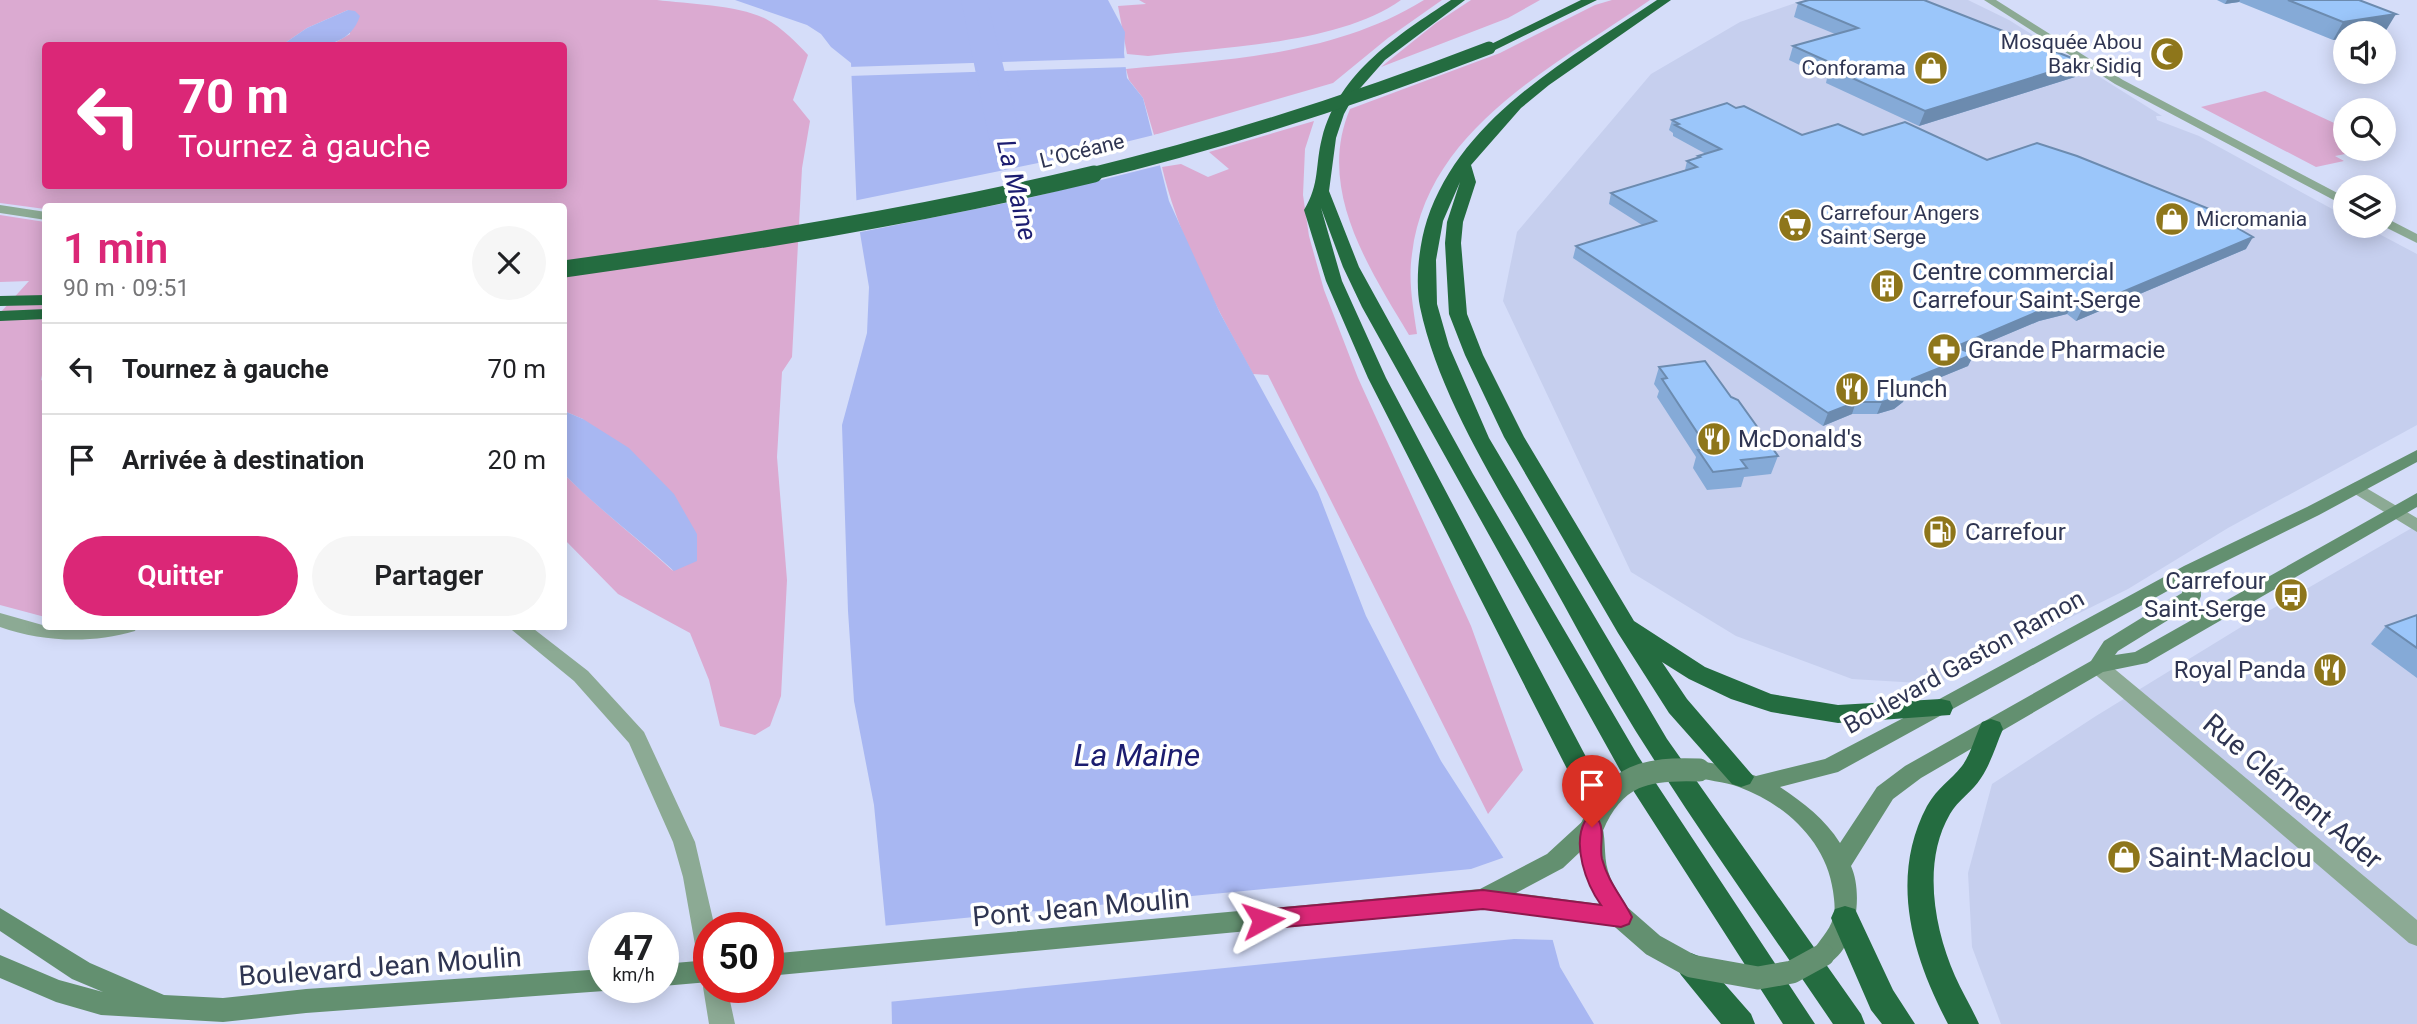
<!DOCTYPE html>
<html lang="fr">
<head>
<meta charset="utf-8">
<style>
	body { margin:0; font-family:Roboto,sans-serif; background:#f6f6f6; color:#202124; height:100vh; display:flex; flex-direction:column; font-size:26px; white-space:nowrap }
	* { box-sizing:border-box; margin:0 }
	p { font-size:23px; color:#757577 }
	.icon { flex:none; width:38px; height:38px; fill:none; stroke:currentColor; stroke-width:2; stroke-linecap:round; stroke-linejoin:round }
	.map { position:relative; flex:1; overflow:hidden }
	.side { position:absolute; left:42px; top:203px; width:525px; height:427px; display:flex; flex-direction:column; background:#fff; border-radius:7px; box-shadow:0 4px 18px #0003 }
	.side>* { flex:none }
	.hud { position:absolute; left:42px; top:42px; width:525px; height:147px; border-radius:7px; box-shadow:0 4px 18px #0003; background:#db2777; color:#fff; overflow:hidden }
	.controls { position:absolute; left:2333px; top:21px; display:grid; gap:14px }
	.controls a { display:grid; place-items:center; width:63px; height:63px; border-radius:50%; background:#fff; box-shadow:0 4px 18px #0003; font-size:35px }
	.speed { position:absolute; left:588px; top:912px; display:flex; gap:14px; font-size:35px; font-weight:700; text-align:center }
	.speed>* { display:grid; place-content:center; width:91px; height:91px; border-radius:50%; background:#fff; box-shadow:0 4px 18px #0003; line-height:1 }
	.speed small { font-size:18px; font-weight:400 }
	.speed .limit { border:10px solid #d22; background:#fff; color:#111 }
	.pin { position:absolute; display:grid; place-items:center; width:60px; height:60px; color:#fff; margin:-72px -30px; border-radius:50% 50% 50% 0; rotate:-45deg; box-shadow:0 0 7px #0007 }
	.pin .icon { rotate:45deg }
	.me { position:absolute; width:77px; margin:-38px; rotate:85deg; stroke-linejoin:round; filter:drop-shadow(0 0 5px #0008) }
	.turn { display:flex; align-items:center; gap:24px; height:147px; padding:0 21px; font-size:32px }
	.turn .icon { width:91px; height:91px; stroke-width:2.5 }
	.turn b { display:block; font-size:49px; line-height:60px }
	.round { display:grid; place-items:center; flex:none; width:74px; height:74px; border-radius:37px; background:#f6f6f6 }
	.head { display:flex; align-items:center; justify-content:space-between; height:119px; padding:0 21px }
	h1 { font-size:42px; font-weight:600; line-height:52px; color:#db2777 }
	.cta { display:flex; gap:14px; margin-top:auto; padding:14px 21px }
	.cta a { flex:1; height:80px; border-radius:42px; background:#db2777; color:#fff; font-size:28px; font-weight:600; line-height:80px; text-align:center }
	.cta a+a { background:#f6f6f6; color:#202124 }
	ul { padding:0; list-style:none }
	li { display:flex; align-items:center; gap:21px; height:91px; padding:0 21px; border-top:2px solid #e0e0e0 }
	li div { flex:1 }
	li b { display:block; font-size:26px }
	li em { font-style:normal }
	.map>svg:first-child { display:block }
	.built { fill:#c6cfee }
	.green { fill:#dbaad1; fill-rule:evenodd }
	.water { fill:#a8b7f2 }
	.pier { fill:#d5ddf9 }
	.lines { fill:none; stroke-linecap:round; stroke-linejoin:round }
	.river { fill:#a8b7f2; fill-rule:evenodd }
	.street { fill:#8caa94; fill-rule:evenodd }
	.secondary { fill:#639070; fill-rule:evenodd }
	.highway { fill:#246c40; fill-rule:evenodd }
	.secondary-bridge { stroke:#639070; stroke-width:23 }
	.highway-bridge-far1 { stroke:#246c40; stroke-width:13 }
	.highway-bridge { stroke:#246c40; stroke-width:17 }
	.wall { fill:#85aad7 }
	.shaded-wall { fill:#6c8baf }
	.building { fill:#9bc6fa; stroke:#6c8baf; stroke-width:2 }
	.route { fill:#db2777; stroke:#8e194d; stroke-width:2 }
	.labels { text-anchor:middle; stroke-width:7; stroke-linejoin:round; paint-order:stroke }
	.far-poi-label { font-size:21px; fill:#2f3552; stroke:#fff; text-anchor:end }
	.far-street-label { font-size:21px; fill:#2f3552; stroke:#fff }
	.poi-label { font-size:24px; fill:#2f3552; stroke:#fff; text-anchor:start }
	.street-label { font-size:24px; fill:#2f3552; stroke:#fff }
	.water-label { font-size:26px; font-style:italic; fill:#1c1d70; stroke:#fff }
	.near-street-label { font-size:28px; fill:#2f3552; stroke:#fff }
	.near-poi-label { font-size:28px; fill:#2f3552; stroke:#fff; text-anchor:start }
	.near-water-label { font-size:32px; font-style:italic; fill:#1c1d70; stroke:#fff }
</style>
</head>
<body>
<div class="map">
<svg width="2417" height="1024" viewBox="0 0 2417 1024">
	<rect width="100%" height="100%" fill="#d5ddf9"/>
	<!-- built -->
	<path class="built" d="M1804,0h164l41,20 153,96h-6l1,4 42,16 146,80v10h19l53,28v171l-189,103 -100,61 -192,95 -84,-5 -116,-43 -105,-64 -128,-271 14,-69 134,-158 89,-52z
		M2417,525v499h-416l-29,-77 -4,-74 24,-89 104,-68 150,-92z"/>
	<!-- green -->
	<path class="green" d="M0,0h657c31,4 82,5 109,19 16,9 30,23 42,36l-15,45 17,21 -8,47 -10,189 -10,15 -5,85 10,123 -6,116 -11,30 -15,9 -35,-9 -11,-46 -19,-47 -72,-39 -54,-55v-65c34,34 73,64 109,97l-90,-152 -19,-8v-205l-519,3 -45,-6zM348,10l2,24 -19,11 233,1v140h-518v-140l236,-1 25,-17z
		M1139,0h262c-61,44 -179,47 -253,56l-21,-2 -9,-48 28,-2z
		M1424,0h18l-54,38 -55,45 -179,52 -11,-37 -14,-18 -3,-11c101,-9 209,-14 298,-69z
		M1471,0h69l-32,18 -127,49 55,-44z
		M1612,0h38c-93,65 -223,127 -238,254 -4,27 1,53 5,80l-8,1c-40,-67 -93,-146 -59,-226l150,-56 95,-48z
		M2265,91l80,37v21h26l-36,7 9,5 -28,6 -115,-60z
		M1314,121l-9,28 -2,46 6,41 15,54 34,88 113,248 52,144 -35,44 -220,-439 -15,-1c-36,-66 -74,-134 -91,-207l19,-3 27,13 21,-8 -20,-17z
		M0,215l45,7 1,133 -5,25 5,2 -1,235 -45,-12v-292l29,-32 -29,1z"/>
	<!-- water -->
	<path class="water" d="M735,0h373l17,32 -1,21 3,25 16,20 26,103 51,112 98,179 48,124 75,145 109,169 10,37 34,57h-702l-1,-43 -17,-176 -20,-104 -6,-90 -6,-186 25,-92 2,-46 -12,-72 -6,-152 -20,-16 -10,-13 -14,-9z
		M348,10l7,1 5,5c-12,35 -48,30 -78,29l25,-17z
		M564,411l19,8 46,29 45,46 23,40v27l-23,10c-36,-33 -76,-62 -110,-97z"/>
	<!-- pier -->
	<path class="pier" d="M1128,58l1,9 -281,9v-9z
		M1158,134l7,30 -140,35 -169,34 -3,-32 195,-40z
		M1508,856l45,72 3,12 -42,-1 -626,63 -6,-76 589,-57z"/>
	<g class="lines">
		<!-- river -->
		<path class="river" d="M961,0h26l34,138 -5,7 -11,3 -11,-3 -5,-7z"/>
		<!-- street -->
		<path class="street" d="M1984,0h12l127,80 222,117v9l-230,-122z
			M0,205l46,7v8l-46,-7z
			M2384,217l33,17v9l-34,-17z
			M2356,482l61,36v14l-67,-41 -3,-4z
			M0,613l46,13h91l-2,5c-44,13 -92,11 -135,-4z
			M507,626h23l58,45 56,61 51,110 20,86h-6v39l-9,-3 -3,-8 -14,-79 -10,-35 -44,-99 -55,-62z
			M2098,659l7,2 312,259v26l-8,-3 -318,-272 -3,-5 3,-5z
			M709,978v9h18l8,37h-26l-6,-37z"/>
		<!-- secondary -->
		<path class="secondary" d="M2417,450v12l-98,53 -119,59 1,22 -2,5 -81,50 -3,4 20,-3 282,-159v14l-270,156 -44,9 -182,106 -28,21 -42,67c13,29 5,88 -28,100l-9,-3 -3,-8c6,-13 19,-24 22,-37 3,-9 1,-19 0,-27 -7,-50 -48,-87 -94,-104 -16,-6 -32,-6 -48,-11l-3,-6 3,-6 8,-3 24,4 33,11 69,-17 109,-57 250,-136 123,-59zM2182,583v10l-78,48 -13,20 -186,105 -28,21 -37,56c-15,-24 -36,-40 -60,-56l58,-15z
			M1592,818l8,2c7,15 3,35 8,51 5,17 17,30 25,46l-4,7 -8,3 -138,-18 -715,67v-22l712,-65 67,-35 37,-34zM1581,851l5,24 14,29 -84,-11 47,-25z
			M0,908l90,55 74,32 59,3 83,-9 298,-20v18h9l-9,4 -298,22 -83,9 -122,-7 -45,-13 -56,-24v-23l59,25 44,12 -31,-13 -72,-48z
			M709,960v22l-46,4v-22z"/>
		<!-- highway -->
		<path class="highway" d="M1451,0h14l-80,60 -30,34 -11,20 -8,24 -7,53 30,76 114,207 165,282 177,268h-32l-163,-254 -258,-463 -19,-40 -22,-59 21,73 44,97 227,430 -4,8 -9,3 -9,-3 -223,-438 -42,-97 -22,-71c16,-26 11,-45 18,-72 17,-66 76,-103 129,-138z
			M1581,0h16l-104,51 -4,1 -6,-4z
			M1657,0h14l-122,85 -28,23 -50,57 5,17 -13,40 -2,21 6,71 16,41 41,82 110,184 71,46 66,27 67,11 103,-6 9,2 3,7 -3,7 -112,8 -67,-11 -40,-13 -42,-20 -27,-17 25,37 67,78 -4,7 -9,3 -9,-3 -63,-71 -51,-80 -114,-196 -39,-82 -16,-41 -4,-71 2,-21 13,-40 -17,39 -7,39 1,44 12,42 40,92 178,301 194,275 4,10h-32c-61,-90 -124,-178 -182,-269 -42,-64 -77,-134 -115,-200 -43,-76 -98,-162 -116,-248 -5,-26 -1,-62 7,-87 35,-105 144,-162 230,-220z
			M46,295v10l-46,1v-10z
			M46,309v10l-46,2v-10z
			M1991,719l9,3 3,7c-7,16 -12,34 -22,49 -8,13 -23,22 -31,36 -28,48 -16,114 5,162 7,16 17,32 24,48h-31c-36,-68 -59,-146 -21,-218 11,-19 23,-25 35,-40 9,-12 13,-30 20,-44z
			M1845,906l10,3 38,81 22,34h-33l-11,-14 -40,-92 4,-9z
			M1691,953l10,4 50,57 4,10h-34l-40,-49 -5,-9 5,-9z"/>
		<!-- secondary-bridge -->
		<path class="secondary-bridge" d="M1592,827c22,-53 55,-59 107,-57
			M1621,917l32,28 38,21 67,12 34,-6 31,-17"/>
		<!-- highway-bridge-far1 -->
		<path class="highway-bridge-far1" d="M1087,175c138,-33 270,-76 402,-127"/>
		<!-- highway-bridge -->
		<path class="highway-bridge" d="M564,269c178,-25 356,-53 530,-95"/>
	</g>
	<!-- wall -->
	<path class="wall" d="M2217,0h142l26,32 -40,1 -12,7 -94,-38 -14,2z
		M1798,3l284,59 -7,15 -156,49 -93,-43 1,-5 -38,-18 4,-14 42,-12 -41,-17z
		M1736,108l66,27h61l124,25 228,55 31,34 -170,72 -9,-7 -28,7 -72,30 7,3 -6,12 -61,25 -4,11 -9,7 -17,5h-25l-29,12 -250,-168 3,-12 66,-21 -33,-21 2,-11 74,-23 2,-9 19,-7 -33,-18v-3l-4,-3 3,-10z
		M1659,367l72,30 47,59 -7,18 -27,3 -3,10 -34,3 -14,-22 3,-11 -39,-60 2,-6 -5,-7z
		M2417,615v63l-46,-34 15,-18z"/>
	<!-- shaded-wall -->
	<path class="shaded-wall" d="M2227,0h13l-1,2 -14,2z
		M2396,14l-11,18 -40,1v6l-12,1 10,-18z
		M2082,62l-7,15 -156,49 6,-15z
		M2253,237l-7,12 -170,72 6,-12z
		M2073,303l-6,11 -28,7 -90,38 6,-12 89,-38z
		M1974,354l-6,12 -61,25 -4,11 -9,7 -17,5 5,-12 30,-23z
		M1856,402l-4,12 -29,12 5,-13z"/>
	<!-- building -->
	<path class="building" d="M1809,0h115l158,62 -157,49 -95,-43 8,-2 -45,-20 65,-18 -60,-25z
		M2288,0h71l37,14 -53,8z
		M1727,103l9,5 8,-2 58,29 36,-11 25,11 42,-13 82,38 50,-17 40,13 140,56 -4,2 40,23 -171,72 -9,-6 -29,6 -89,38 19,7 -62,25 -4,11 -9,7 -17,5h-26l-28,11 -252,-167 80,-25 -45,-28 86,-26 -10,-6 13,-4 -2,-1 23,-7 -46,-24 4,-1 -7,-4z
		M1705,361l26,36 7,3 40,56 -37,4 6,8 -34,4 -15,-22 10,-1 -46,-70 5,-1 -8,-11z
		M2417,615v33l-31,-22z"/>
	<!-- route -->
	<path class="route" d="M1592,818l7,3c6,11 0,25 3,38 6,23 20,38 30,58l-3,7 -8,3 -138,-18 -220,20 -7,-3 -4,-6 4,-7 7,-3 220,-20 118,15c-15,-21 -29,-60 -16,-84z"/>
	<!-- icons -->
	<defs>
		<g id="mosque-disc" transform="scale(1.75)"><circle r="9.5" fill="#8e761b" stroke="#fff"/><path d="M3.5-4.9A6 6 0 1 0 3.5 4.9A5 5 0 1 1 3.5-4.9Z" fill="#fff"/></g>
		<g id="shop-disc" transform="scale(1.75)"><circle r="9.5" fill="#8e761b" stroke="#fff"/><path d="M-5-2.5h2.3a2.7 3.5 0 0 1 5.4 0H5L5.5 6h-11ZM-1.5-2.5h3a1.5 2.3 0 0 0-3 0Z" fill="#fff"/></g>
		<g id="supermarket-disc" transform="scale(1.75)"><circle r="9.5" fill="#8e761b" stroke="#fff"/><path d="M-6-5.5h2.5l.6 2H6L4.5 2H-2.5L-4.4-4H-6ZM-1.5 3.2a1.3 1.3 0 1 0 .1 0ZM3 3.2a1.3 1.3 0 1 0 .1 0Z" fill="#fff"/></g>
		<g id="building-disc" transform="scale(1.75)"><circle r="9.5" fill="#8e761b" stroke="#fff"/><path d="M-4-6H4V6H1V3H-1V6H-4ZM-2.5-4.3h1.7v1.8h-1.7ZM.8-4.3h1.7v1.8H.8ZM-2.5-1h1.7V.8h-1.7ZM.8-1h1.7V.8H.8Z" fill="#fff"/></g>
		<g id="pharmacy-disc" transform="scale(1.75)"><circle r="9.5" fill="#8e761b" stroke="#fff"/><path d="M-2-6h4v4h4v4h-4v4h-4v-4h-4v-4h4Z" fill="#fff"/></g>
		<g id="restaurant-disc" transform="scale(1.75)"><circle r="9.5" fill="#8e761b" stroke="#fff"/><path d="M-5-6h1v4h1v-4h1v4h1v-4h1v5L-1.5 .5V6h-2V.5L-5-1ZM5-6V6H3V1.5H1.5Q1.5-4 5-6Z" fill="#fff"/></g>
		<g id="fuel-disc" transform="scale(1.75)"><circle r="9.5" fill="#8e761b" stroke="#fff"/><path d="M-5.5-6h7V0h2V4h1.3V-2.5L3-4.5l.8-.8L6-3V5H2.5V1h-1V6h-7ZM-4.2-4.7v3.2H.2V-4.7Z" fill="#fff"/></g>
		<g id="bus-disc" transform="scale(1.75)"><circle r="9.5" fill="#8e761b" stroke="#fff"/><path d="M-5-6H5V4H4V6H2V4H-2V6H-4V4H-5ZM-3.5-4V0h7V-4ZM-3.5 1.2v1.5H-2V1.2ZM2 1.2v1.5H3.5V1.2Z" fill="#fff"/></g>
	</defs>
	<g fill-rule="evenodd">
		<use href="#mosque-disc" x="2167" y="54"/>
		<use href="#shop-disc" x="1931" y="68"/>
		<use href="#shop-disc" x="2172" y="219"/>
		<use href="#supermarket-disc" x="1795" y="225"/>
		<use href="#building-disc" x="1887" y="286"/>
		<use href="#pharmacy-disc" x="1944" y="350"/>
		<use href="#restaurant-disc" x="1852" y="389"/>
		<use href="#restaurant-disc" x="1714" y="439"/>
		<use href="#fuel-disc" x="1940" y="532"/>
		<use href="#bus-disc" x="2291" y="595"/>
		<use href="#restaurant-disc" x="2330" y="670"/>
		<use href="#shop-disc" x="2124" y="857"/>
	</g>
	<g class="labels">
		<!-- far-poi labels -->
		<g class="far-poi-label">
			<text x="2142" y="49">Mosquée Abou<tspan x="2142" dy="24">Bakr Sidiq</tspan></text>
			<text x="1906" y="75">Conforama</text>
			<text x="1820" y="220" text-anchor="start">Carrefour Angers<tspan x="1820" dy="24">Saint Serge</tspan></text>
			<text x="2196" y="226" text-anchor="start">Micromania</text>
		</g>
		<!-- far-street labels -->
		<g class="far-street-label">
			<text transform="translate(1082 151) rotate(-14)" y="7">L’Océane</text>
		</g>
		<!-- poi labels -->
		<g class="poi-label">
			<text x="1912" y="280">Centre commercial<tspan x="1912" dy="28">Carrefour Saint-Serge</tspan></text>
			<text x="1968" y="358">Grande Pharmacie</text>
			<text x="1876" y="397">Flunch</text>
			<text x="1738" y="447">McDonald's</text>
			<text x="1965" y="540">Carrefour</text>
			<text x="2266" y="589" text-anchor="end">Carrefour<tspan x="2266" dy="28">Saint-Serge</tspan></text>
			<text x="2306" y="678" text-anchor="end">Royal Panda</text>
		</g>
		<!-- street labels -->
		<g class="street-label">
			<text transform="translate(1964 662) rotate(-29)" y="8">Boulevard Gaston Ramon</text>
		</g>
		<!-- water labels -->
		<g class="water-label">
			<text transform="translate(1017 190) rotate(77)" y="9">La Maine</text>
		</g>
		<!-- near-street labels -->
		<g class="near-street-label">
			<text transform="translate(2293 791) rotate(40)" y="10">Rue Clément Ader</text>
			<text transform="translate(1081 907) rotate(-5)" y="10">Pont Jean Moulin</text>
			<text transform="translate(380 966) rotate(-4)" y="10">Boulevard Jean Moulin</text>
		</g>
		<!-- near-poi labels -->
		<g class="near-poi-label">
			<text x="2148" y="867">Saint-Maclou</text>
		</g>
		<!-- near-water labels -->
		<g class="near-water-label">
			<text x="1137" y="766">La Maine</text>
		</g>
	</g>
</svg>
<div class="controls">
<a><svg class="icon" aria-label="sound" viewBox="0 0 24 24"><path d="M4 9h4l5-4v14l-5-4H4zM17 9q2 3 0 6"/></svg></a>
<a><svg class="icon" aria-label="search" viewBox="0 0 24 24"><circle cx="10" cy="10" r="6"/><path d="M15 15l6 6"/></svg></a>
<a><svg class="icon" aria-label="layers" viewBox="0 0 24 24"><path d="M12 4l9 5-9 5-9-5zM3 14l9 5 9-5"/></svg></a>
</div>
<div class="speed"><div>47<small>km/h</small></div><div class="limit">50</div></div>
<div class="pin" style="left:1592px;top:827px;background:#d93025"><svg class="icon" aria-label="arrive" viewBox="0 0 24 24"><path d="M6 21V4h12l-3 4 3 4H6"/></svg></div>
<svg class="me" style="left:1263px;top:920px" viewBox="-20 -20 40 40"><path d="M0-17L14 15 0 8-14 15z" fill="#db2777" stroke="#fff" stroke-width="4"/></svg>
<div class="hud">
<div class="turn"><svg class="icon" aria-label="left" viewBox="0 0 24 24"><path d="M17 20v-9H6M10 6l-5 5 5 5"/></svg><div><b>70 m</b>Tournez à gauche</div></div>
</div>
<section class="side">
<div class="head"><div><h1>1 min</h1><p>90 m · 09:51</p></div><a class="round"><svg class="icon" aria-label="close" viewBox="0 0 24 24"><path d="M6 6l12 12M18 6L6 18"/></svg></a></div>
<ul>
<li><svg class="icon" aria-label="left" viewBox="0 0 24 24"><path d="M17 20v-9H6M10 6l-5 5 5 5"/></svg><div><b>Tournez à gauche</b></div><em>70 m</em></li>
<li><svg class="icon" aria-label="arrive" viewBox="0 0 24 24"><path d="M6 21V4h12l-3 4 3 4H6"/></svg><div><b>Arrivée à destination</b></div><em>20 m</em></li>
</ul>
<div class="cta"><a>Quitter</a><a>Partager</a></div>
</section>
</div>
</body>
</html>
